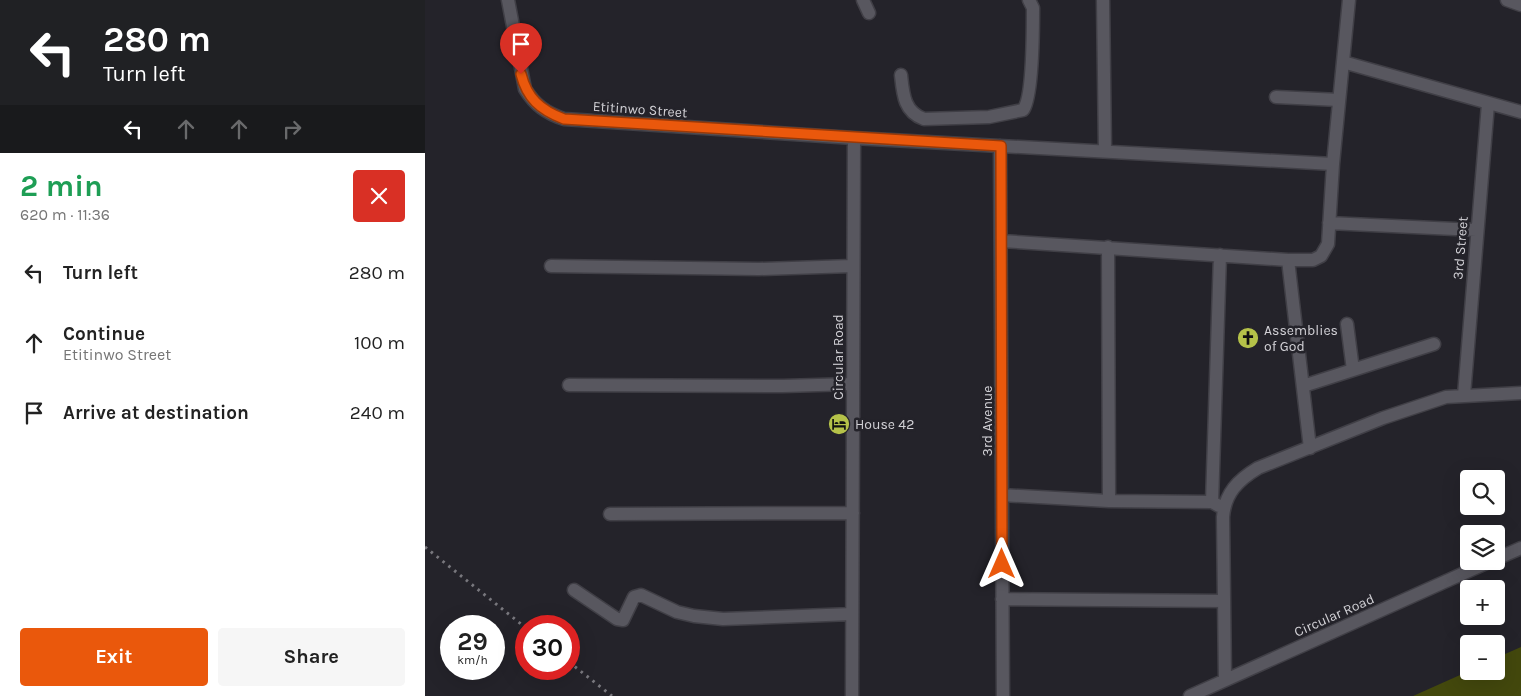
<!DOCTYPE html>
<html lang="en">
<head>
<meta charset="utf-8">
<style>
	body { margin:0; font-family:Karla,sans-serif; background:#f6f6f6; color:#222; height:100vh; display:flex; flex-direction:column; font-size:19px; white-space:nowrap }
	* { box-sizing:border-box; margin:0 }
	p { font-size:16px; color:#767676 }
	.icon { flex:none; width:28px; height:28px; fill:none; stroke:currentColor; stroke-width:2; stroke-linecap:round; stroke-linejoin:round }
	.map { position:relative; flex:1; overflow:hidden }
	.side { display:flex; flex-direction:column; background:#fff; width:425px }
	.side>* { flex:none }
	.banner { background:#202124; color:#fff; overflow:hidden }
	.buttons { position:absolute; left:1035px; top:470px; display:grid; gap:10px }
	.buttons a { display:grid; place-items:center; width:45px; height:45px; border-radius:5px; background:#fff; box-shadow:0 5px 20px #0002; font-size:25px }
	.speed { position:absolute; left:15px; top:615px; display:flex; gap:10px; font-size:25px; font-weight:700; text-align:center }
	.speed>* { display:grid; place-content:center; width:65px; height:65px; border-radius:50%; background:#fff; box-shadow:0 5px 20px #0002; line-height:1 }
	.speed small { font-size:12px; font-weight:400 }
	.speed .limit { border:8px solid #d22; background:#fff; color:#111 }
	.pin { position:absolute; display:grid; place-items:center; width:42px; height:42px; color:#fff; margin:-51px -21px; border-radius:50% 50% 50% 0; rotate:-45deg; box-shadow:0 0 5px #0007 }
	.pin .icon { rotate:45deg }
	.me { position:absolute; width:55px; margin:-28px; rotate:0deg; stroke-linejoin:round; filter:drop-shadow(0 0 4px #0008) }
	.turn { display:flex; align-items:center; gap:18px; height:105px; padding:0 20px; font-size:22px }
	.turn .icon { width:65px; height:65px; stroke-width:2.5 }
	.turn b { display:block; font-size:35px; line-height:42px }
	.lanes { display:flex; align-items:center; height:48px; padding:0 20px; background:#0003; justify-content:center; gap:25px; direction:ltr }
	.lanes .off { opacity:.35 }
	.round { display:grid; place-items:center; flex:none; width:52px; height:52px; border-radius:5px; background:#f6f6f6 }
	.summary { display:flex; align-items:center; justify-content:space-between; height:85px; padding:0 20px }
	h1 { font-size:30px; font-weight:700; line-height:38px; color:#1e9e55 }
	.button { display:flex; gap:10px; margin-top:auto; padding:10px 20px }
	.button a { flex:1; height:58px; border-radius:5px; background:#ea580c; color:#fff; font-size:20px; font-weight:700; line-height:58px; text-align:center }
	.button a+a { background:#f6f6f6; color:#222 }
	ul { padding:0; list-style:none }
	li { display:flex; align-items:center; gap:15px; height:70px; padding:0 20px }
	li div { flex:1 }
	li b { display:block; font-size:19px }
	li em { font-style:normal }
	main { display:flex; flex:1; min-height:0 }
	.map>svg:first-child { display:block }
	.green { fill:#43480d }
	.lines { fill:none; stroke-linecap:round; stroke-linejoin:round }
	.minor-casing { stroke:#403f46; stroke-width:15 }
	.minor { stroke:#58575f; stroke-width:12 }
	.rail { stroke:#78777d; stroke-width:3; stroke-dasharray:2.5 5; stroke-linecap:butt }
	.route-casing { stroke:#983908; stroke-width:12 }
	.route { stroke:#ea580c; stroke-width:9 }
	.labels { text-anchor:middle; stroke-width:5; stroke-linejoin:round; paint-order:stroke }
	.street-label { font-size:14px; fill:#d2d1d6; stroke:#24232a }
	.poi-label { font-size:14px; fill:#d2d1d6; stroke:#24232a; text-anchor:start }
</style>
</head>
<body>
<main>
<section class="side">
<div class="banner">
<div class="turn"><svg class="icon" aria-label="left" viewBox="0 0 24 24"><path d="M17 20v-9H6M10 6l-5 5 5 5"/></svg><div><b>280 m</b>Turn left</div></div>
<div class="lanes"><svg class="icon" aria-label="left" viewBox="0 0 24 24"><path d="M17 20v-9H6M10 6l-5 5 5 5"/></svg><svg class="icon off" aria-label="ahead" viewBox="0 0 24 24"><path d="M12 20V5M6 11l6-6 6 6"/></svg><svg class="icon off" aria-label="ahead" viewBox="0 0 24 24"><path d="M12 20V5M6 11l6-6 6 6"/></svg><svg class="icon off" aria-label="right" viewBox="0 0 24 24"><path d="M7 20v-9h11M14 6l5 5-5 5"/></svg></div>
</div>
<div class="summary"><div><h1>2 min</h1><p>620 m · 11:36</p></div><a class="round" style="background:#d93025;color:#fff"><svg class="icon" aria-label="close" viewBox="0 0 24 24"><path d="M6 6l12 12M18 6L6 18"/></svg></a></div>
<ul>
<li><svg class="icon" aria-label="left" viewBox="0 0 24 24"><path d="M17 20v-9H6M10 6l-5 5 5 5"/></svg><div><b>Turn left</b></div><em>280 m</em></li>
<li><svg class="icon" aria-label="ahead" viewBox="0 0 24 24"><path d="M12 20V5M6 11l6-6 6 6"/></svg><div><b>Continue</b><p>Etitinwo Street</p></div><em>100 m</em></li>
<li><svg class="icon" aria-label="arrive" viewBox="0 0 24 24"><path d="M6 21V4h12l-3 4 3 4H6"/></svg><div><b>Arrive at destination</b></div><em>240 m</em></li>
</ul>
<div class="button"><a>Exit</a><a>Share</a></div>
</section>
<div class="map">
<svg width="1096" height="696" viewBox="0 0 1096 696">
	<rect width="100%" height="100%" fill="#24232a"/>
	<!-- green -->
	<path class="green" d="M1096,647v49h-108l56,-25h27v-13z"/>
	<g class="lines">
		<!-- minor casing -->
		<g class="minor-casing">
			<path id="minor" d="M83,0l17,89c10,16 21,24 39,30l290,19 479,26
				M438,0l6,13
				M678,0l2,151
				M1082,0l14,5
				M918,62l178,50
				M476,75c2,19 3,37 23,44l65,-2 34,-7c10,-12 10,-84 10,-102l-4,-8
				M851,97l63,3
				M575,146l3,550
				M904,223l147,7
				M577,241l286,19h25l8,-4 7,-12 5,-80 16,-164
				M683,247l1,254
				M863,260l22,188
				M126,266l208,3 93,-3
				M922,324l6,46
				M144,385l214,1 70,-2
				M878,386l131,-42
				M1039,395l24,-291
				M577,495l107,6 103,1 7,4
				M787,502l8,-247
				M185,514l243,-1
				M1071,559l25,-11
				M149,590l43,29 6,1 11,-23 7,-2 36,17 17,4 29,3 129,-5
				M577,599l222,2
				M800,680l-2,-163c2,-24 15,-37 35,-49l125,-50 63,-21 75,-4
				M427,696l2,-558
				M765,696l301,-135"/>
		</g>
		<!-- minor -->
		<use href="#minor" class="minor"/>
		<!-- rail -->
		<path class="rail" d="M0,547l101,81
			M144,662l43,34"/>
	</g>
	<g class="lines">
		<!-- route casing -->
		<g class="route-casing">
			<path id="route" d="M96,74c6,24 19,36 43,45l437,27 1,418"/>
		</g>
		<!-- route -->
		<use href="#route" class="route"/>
	</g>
	<!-- icons -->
	<defs>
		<g id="church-disc" transform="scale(1.125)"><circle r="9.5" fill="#b5c249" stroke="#24232a"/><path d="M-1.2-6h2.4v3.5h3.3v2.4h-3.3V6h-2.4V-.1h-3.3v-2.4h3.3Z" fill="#111"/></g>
		<g id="hotel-disc" transform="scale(1.125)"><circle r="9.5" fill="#b5c249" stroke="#24232a"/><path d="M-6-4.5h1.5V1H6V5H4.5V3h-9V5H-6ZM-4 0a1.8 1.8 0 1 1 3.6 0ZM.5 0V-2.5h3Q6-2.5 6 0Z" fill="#111"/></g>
	</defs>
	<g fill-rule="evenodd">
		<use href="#church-disc" x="823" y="338"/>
		<use href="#hotel-disc" x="414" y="424"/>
	</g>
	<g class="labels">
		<!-- street labels -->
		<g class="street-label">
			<text transform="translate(215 109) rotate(4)" y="5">Etitinwo Street</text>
			<text transform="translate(1035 248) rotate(-85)" y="5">3rd Street</text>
			<text transform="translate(413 357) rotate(-90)" y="5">Circular Road</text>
			<text transform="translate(562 421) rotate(-90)" y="5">3rd Avenue</text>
			<text transform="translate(909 615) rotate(-24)" y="5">Circular Road</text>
		</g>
		<!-- poi labels -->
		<g class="poi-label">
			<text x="839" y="335">Assemblies<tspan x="839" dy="16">of God</tspan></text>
			<text x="430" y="429">House 42</text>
		</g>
	</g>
</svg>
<div class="buttons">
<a><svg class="icon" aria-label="search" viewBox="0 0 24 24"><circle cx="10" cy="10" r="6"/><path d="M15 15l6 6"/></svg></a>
<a><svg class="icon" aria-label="layers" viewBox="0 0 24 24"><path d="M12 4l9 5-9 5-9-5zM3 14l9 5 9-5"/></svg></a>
<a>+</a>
<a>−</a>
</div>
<div class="speed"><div>29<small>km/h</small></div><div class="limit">30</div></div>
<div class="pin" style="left:96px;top:74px;background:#d93025"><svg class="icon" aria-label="arrive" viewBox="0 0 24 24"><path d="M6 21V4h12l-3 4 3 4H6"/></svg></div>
<svg class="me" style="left:577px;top:564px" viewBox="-20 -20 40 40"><path d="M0-17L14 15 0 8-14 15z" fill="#ea580c" stroke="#fff" stroke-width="4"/></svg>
</div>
</main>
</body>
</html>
